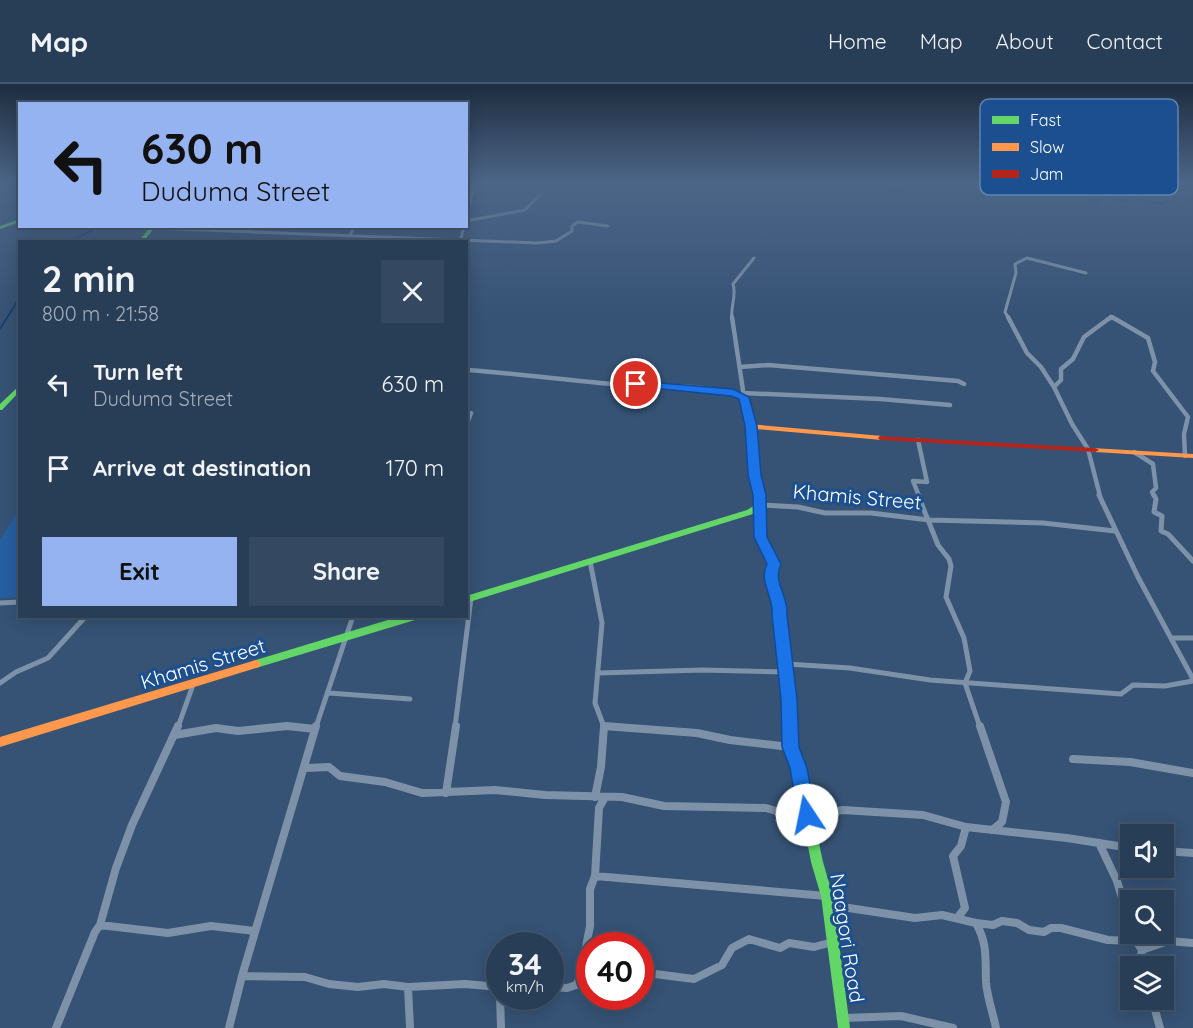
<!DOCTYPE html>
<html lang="en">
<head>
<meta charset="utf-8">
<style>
	body { margin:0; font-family:Quicksand,sans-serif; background:#344961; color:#f1f3f6; height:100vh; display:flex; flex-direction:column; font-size:22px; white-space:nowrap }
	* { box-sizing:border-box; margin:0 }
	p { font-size:20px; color:#a5aeba }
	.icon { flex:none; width:33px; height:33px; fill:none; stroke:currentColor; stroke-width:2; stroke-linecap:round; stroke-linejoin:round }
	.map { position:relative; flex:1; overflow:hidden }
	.sheet { position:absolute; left:18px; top:156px; width:450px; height:378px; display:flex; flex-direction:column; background:#283e57; border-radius:0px; box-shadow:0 3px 15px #0003,0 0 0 2px #44576d }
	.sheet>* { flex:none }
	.hud { position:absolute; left:18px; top:18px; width:450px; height:126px; border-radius:0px; box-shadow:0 3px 15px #0003,0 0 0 2px #44576d; background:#95b2f1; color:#111; overflow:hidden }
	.tools { position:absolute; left:1120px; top:740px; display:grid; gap:12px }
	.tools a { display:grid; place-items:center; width:54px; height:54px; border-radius:0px; background:#283e57; box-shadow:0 3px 15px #0003,0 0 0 2px #44576d; font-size:30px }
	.speed { position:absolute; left:486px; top:848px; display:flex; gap:12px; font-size:30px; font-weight:700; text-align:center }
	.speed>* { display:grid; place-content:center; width:78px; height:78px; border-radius:50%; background:#283e57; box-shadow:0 3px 15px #0003,0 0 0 2px #44576d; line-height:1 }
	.speed small { font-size:15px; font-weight:400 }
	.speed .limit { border:9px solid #d22; background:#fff; color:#111 }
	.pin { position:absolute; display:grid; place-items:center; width:51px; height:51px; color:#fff; margin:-26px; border:3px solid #fff; border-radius:50%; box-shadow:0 2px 6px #0007 }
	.me { position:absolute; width:66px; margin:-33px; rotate:349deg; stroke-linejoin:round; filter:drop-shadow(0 0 4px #0008) }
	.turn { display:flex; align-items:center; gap:21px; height:126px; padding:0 24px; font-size:27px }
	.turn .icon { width:78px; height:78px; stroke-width:2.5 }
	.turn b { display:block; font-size:42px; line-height:51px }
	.round { display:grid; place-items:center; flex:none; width:63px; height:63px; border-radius:0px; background:#344961 }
	.overview { display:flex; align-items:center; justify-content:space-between; height:102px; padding:0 24px }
	h1 { font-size:36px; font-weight:700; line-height:45px }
	.button { display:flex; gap:12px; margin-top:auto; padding:12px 24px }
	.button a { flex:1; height:69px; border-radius:0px; background:#95b2f1; color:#111; font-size:24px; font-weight:700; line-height:69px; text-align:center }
	.button a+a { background:#344961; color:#f1f3f6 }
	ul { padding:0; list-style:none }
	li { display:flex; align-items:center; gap:18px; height:84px; padding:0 24px }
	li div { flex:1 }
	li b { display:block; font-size:22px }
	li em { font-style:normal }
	header { display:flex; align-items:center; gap:36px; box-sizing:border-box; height:84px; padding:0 30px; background:#283e57; border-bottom:2px solid #44576d }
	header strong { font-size:28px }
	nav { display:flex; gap:33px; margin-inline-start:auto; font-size:21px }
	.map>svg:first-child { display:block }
	.green { fill:#265fa1 }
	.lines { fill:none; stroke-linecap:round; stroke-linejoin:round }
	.stream { stroke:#153c6e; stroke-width:1.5 }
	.street-far3 { stroke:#7d92a8; stroke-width:3 }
	.street-far2 { stroke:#7d92a8; stroke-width:4.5 }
	.street-far1 { stroke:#7d92a8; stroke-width:5 }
	.street { stroke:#7d92a8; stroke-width:8 }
	.fast { fill:#63d668; fill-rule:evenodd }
	.slow { fill:#ff974d; fill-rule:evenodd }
	.jam { fill:#b3261e; fill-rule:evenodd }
	.route { fill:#1a73e8; stroke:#114b97; stroke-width:1.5 }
	.labels { text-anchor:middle; stroke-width:6; stroke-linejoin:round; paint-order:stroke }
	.street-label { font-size:20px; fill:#fff; stroke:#1b4f8f }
	.key { fill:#1b4f8f; stroke:#5f84b1; stroke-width:1.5 }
	.key-label { font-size:16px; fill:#fff }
</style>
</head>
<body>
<header>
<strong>Map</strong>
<nav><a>Home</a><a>Map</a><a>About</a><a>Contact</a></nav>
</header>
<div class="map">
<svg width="1193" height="944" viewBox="0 0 1193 944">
	<rect width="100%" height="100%" fill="#365274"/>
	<!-- green -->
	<path class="green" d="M19,426v87l-19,1v-58z"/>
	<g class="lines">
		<!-- stream -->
		<path class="stream" d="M776,98l10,5 10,-5
			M873,98c14,12 33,8 48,0
			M938,98l1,5 22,-1v-4
			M1014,98l29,8h23l-17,-8
			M1110,98l1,3 -23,8 -1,5 9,4 9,-4 22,3 2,-3 35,6 4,-3 -7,-6 4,-1 28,6
			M67,158l35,-16
			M0,245l20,-32"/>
		<!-- street-far3 -->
		<path class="street-far3" d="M466,134l9,-36
			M466,137l59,-11 15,-15
			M153,144l384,15 19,-2 16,-10v-5l6,-4 30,4
			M346,158l9,-16
			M460,158l4,-16
			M732,235c-2,-13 5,-22 1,-35l21,-26
			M1009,235l-4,-7 11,-39 -1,-9 12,-6 59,15
			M1110,235l1,-2 3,2"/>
		<!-- street-far2 -->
		<path class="street-far2" d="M732,233l12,80 7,29
			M1008,233l19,36 14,14 13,20 18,37 16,25 12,47
			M1112,233l36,21 7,24 -2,9 35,46 -4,17 1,22
			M740,283l28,-2 190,16 6,3
			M466,286c49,3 97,10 146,14 42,4 92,-2 132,13
			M1054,303l7,-7v-11l12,-10 11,-22 27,-20
			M743,309l137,6 70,6
			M466,342l5,-13
			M918,356l9,42 -14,-1 6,15
			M1134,368l19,12 3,24 -4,4 2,4"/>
		<!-- street-far1 -->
		<path class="street-far1" d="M918,411l20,50 11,14 2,7 -5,31 18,41 6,33 -5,12 15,44
			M1099,411l39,82 55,102
			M1154,411l2,4 -2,13 8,4 -1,15 7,3 25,27
			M760,421l38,2 27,6h46l58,7 114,3 72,8
			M590,477l12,62 -7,80 9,24
			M0,519l20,-1
			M1172,554h21
			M787,580l63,4 80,12 191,14 12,-9 32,1 28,-5
			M598,589l104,-3 84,2
			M0,599l16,-11 32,-14 38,-42
			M329,609l81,6
			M604,642l19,1
			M178,643l16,-45
			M273,643h28
			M316,643l37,-111
			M455,643l16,-129"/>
		<!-- street -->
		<path class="street" d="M604,642l93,7 33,7 60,7
			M980,642l26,76 -4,20 -10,8
			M175,651l41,-7 22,3 49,-5 28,3
			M1073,675l57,3 63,11
			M306,684l23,-1 11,9 45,6 37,11 73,-3 50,5 77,2 42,9 102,2 27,8 13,-6
			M446,709l10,-67
			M595,713l6,-30 3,-41
			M807,731l36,-5 80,5 43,12 101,11 64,10
			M1099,759l18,38 14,46
			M1164,767l29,2
			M595,792l4,-68 6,-11
			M829,821l86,13 27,-3 34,8c12,22 9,36 10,59 1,15 7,31 10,46
			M958,833l7,-9 -12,-52 8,-10 5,-19
			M976,839l17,2 9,-4 15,2 12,7 15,2 7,-4h10l47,12 28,1 6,9 -2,10 2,6
			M100,841l68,8 43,-7 44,5
			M1142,866l26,-9 25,2
			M242,892l63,1 24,7 29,3 26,-3 24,3 57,-3 35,3
			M640,893l15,-3 39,5 28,-14 10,-17 17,-9 31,9 9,-5 25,4 19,-5
			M576,901l14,-3
			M408,903l2,41
			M550,903l17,1 9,-3 4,-7 10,-52v-37l5,-13 231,20
			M500,912l1,32
			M1152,915l8,29
			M844,934l57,-2 52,12
			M56,944l39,-96 5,-7 16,-57 16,-43 46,-99
			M229,944l13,-52 74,-250"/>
		<!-- fast -->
		<path class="fast" d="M20,135v3l-20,7v-3z
			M151,142h5l-13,16h-5z
			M20,301v6l-18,19h-2v-6z
			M760,418l4,3 -11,9 -287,89v-7l281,-86z
			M761,432l4,3v18l13,27 -3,14 9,30 8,56 3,83 8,21 20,94 10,34 17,132h-12l-17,-132 -10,-34 -18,-94 -8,-21 -3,-83 -6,-56 -9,-30 3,-14 -13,-27v-18z
			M401,532h18l-1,3 -3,1 -159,48 -3,-1 -2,-3 2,-3 3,-1z"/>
		<!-- slow -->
		<path class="slow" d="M749,340l133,12 4,2 -4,2 -127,-11 9,78 1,12 -4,3 -4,-3 -9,-93z
			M1092,364l101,6v4l-98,-6h-3l-1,-2z
			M256,576l3,1 2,3 -2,3 -3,1 -256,79v-10z"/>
		<!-- jam -->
		<path class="jam" d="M880,352l215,12 4,2 -4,2 -213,-12h-2l-2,-2z"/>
	</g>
	<!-- sky -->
	<linearGradient id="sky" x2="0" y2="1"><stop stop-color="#1e2d40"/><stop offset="0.43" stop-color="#4c6688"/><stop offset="1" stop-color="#4c6688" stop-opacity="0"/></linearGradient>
	<rect width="1193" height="230" fill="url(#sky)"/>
	<!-- route -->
	<path class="route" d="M636,297l97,8 16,8 8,29 4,49 5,20 1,42 14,27c-9,18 8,32 6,51l10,84 2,48 8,21 9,47 -3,7 -6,2 -6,-2 -3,-7 -8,-47 -8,-21 -1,-48 -9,-84c2,-19 -14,-33 -5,-51l-13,-27 -1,-42 -5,-20 -3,-49 -6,-27 -8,-3 -99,-10 -2,-2z"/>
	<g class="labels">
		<!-- street labels -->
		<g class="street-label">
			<text transform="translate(857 413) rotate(5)" y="7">Khamis Street</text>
			<text transform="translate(203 580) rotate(-17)" y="7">Khamis Street</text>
			<text transform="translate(847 854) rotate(81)" y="7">Naagori Road</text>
		</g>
	</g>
	<!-- legend -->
	<rect x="980" y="15" width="198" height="96" rx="9" class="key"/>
	<rect x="992" y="32" width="27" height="8" fill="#63d668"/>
	<rect x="992" y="59" width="27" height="8" fill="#ff974d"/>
	<rect x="992" y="86" width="27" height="8" fill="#b3261e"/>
	<g class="key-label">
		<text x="1030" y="42">Fast</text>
		<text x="1030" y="69">Slow</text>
		<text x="1030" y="96">Jam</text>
	</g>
</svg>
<div class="tools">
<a><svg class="icon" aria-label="sound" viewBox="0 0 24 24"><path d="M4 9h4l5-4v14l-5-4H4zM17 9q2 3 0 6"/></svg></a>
<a><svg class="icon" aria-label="search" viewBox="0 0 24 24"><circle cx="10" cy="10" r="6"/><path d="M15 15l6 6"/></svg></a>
<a><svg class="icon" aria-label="layers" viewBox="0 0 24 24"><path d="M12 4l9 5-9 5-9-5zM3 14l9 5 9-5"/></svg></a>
</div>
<div class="speed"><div>34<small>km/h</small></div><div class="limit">40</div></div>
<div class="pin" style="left:636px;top:300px;background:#d93025"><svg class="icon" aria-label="arrive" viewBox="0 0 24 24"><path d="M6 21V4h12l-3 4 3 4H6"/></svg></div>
<svg class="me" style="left:807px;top:731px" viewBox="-20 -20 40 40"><circle r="19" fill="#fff"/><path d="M0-13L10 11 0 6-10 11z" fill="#1a73e8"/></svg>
<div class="hud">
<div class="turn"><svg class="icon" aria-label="left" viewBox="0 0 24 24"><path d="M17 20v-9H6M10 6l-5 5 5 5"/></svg><div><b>630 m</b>Duduma Street</div></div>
</div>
<section class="sheet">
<div class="overview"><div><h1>2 min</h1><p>800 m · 21:58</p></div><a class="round"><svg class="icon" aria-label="close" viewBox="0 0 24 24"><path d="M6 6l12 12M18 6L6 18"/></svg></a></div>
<ul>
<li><svg class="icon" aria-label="left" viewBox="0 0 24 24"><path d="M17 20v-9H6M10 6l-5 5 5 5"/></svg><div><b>Turn left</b><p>Duduma Street</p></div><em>630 m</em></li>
<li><svg class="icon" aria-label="arrive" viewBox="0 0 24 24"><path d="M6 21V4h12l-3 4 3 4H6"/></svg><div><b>Arrive at destination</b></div><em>170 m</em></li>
</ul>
<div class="button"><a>Exit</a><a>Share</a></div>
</section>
</div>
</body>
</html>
